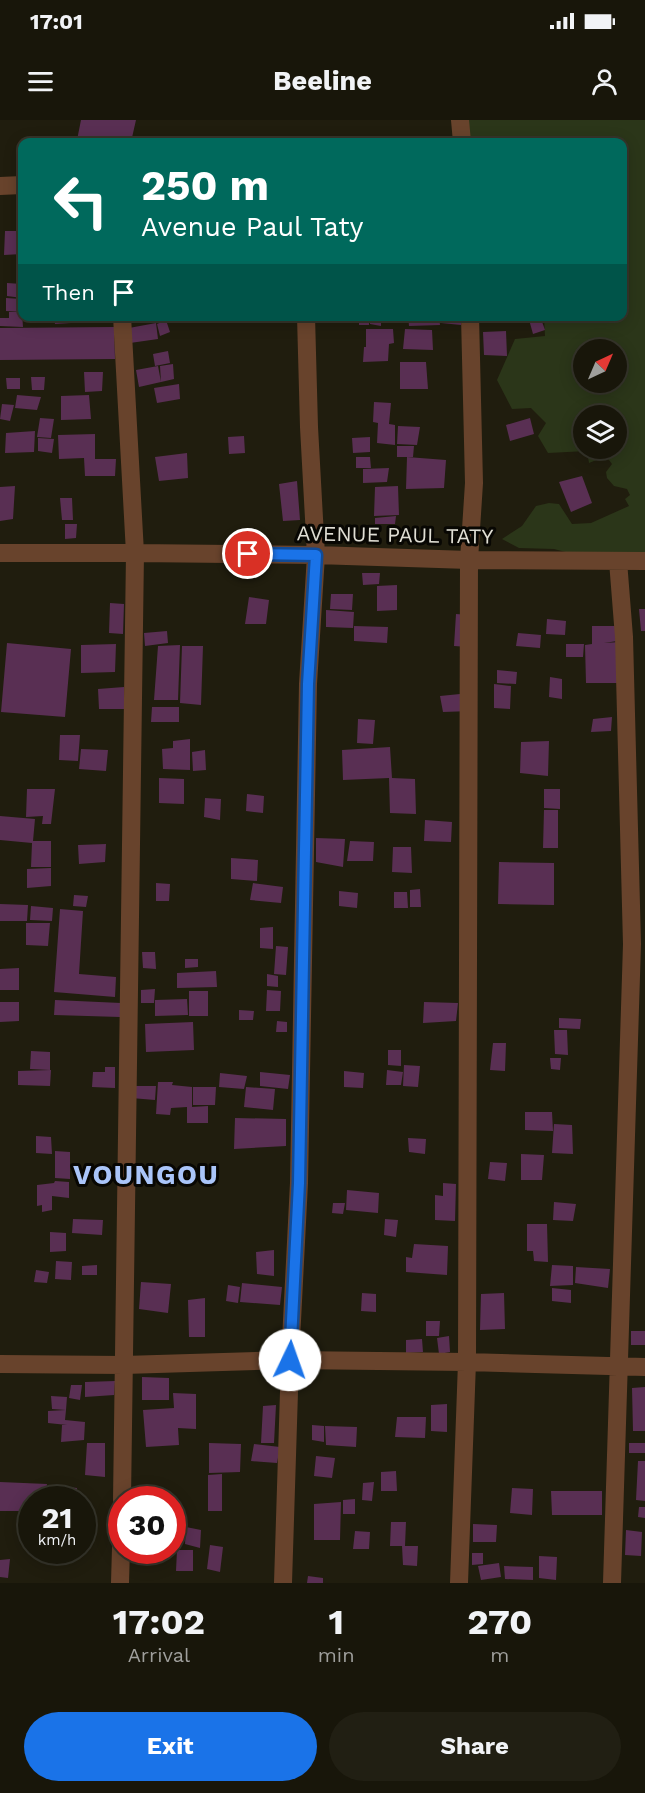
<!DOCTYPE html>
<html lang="en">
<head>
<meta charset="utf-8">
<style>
	body { margin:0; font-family:"Work Sans",sans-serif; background:#211f13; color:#f1f3f6; height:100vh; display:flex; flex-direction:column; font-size:22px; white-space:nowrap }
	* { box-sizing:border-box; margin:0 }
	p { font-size:20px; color:#9f9f9c }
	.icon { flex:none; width:33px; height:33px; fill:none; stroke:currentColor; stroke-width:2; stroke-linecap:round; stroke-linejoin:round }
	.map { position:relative; height:1463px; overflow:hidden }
	.side { display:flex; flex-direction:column; background:#18160a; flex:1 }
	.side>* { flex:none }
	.hud { position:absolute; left:18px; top:18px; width:609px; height:183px; border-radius:12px; box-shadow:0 3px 15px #0003,0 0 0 2px #36352b; background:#00695c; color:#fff; overflow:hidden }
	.needle { width:39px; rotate:44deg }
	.controls { position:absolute; left:573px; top:219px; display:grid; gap:12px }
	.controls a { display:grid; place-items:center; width:54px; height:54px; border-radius:50%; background:#18160a; box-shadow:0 3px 15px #0003,0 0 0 2px #36352b; font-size:30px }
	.speed { position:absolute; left:18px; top:1366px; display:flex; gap:12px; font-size:30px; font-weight:700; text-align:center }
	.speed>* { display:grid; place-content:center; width:78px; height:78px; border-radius:50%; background:#18160a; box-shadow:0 3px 15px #0003,0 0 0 2px #36352b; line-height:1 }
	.speed small { font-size:15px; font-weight:400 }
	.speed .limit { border:9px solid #d22; background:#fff; color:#111 }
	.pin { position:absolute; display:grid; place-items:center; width:51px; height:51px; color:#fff; margin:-26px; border:3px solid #fff; border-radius:50%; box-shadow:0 2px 6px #0007 }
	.me { position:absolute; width:66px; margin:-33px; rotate:3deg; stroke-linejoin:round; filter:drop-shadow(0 0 4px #0008) }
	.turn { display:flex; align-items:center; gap:21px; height:126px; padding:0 24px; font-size:27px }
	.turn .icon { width:78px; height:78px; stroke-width:2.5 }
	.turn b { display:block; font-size:42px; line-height:51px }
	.then { display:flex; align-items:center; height:57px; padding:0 24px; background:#0003; gap:12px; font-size:22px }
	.eta { display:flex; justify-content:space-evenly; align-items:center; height:102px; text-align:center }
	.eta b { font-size:36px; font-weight:700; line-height:42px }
	.cta { display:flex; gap:12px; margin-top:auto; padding:12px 24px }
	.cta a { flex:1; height:69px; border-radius:36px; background:#1a73e8; color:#fff; font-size:24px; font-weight:700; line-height:69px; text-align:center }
	.cta a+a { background:#211f13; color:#f1f3f6 }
	.status { display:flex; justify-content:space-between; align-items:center; height:42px; padding:0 30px; background:#18160a; direction:ltr }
	.status svg { height:16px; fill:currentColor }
	header { display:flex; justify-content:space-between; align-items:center; height:78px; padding:0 24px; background:#18160a; font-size:27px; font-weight:700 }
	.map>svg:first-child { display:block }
	.green { fill:#2b3619; fill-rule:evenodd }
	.building { fill:#592f53 }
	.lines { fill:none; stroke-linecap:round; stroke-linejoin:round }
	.minor { stroke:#68432c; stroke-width:18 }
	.route-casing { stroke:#114b97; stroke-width:15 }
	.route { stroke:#1a73e8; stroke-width:10 }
	.labels { text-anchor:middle; stroke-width:6; stroke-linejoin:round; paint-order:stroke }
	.street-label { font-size:21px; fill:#e0ded4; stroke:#080703 }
	.district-label { font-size:27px; font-weight:bold; letter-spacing:1.5px; fill:#aac5f9; stroke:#080703 }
</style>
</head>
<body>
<div class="status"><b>17:01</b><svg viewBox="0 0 49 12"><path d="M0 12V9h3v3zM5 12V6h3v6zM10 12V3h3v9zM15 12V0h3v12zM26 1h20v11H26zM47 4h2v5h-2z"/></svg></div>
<header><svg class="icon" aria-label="menu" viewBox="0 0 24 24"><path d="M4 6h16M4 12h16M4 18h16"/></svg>Beeline<svg class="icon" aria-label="person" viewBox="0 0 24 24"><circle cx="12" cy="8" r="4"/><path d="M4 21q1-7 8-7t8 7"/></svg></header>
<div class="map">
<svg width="645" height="1463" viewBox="0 0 645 1463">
	<rect width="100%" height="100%" fill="#201d0e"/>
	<!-- green -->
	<path class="green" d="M469,0h176v443l-68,-8 -23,-6 -35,-1 -17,-9 20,-13 14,-20 13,-3 10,1 13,20 19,-1 38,-17 -4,-7 5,-4 -3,-6 -13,-3 -7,-8 -1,-6 6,-8 -6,-8 -17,7 -2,-12 -39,2 -10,-17 8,-13 -15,-15 -19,1 -15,-29 18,-41 30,-3 -1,-19 78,-1v-174h-164zM584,230h32v32h-32zM584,296h32v32h-32z"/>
	<!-- building -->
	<path class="building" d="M81,0h55l-5,22h-42l-12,-2z
		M403,17l20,4v1h-20z
		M5,111h17v23l-18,1z
		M7,163l15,1v14l-15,-2z
		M6,178l16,1v13l-16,-1z
		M9,192h13l1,15 -23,-1v-8h9z
		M54,196h17v7l-16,1z
		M359,196h10v9h-10z
		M370,196h11v10l-11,-2z
		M408,196h31l1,9 -31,1z
		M441,196h20v9l-20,-2z
		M528,196h12l5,14 -12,4z
		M166,200l4,12 -10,4 -3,-12z
		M156,203l2,16 -28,4 -1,-15z
		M114,207l1,32 -115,1v-32z
		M366,209h27l1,14 -5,1 -1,17 -25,1 1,-15h2z
		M405,209l27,1 1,20 -30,-1z
		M506,211l1,25 -23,-1 -1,-23z
		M168,231l2,12 -15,3 -2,-12z
		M400,242h26l2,27h-28z
		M173,244l1,15 -13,3 -1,-16z
		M158,246l3,16 -22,5 -3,-17z
		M84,252h19l-1,19 -17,1z
		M31,257h14l-1,13h-12z
		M6,258h14v11h-13z
		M179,264l1,15 -23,4 -3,-15z
		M17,275l24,2 -4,13 -22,-2z
		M89,275l2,24 -30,1v-24z
		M374,282l17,1 -2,21 6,1v20l-18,-2 1,-20 -5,-1z
		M2,284l12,1 -4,16 -10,-2z
		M40,298l14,1 -3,19 -14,-1z
		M530,298l4,16 -24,7 -4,-16z
		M398,306l22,1 -3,18 -20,-1z
		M35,311l-1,21 -29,1 1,-20z
		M95,314v25h21l-1,17h-30l-1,-18 -25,1 -1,-24z
		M244,316l1,17 -16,1 -1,-17z
		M370,317v15l-17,1 -1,-15z
		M38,318l16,1 -2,14 -14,-2z
		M397,326h17l-1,11h-16z
		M187,333l1,25 -29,3 -4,-24z
		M356,337h14l1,11h-15z
		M407,337l39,3 -2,28 -38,1z
		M389,348l-2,14 -24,1v-14z
		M582,356l10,27 -21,9 -12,-30z
		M297,361l3,39 -17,1 -4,-37z
		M15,366l-2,33 -13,2v-34z
		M398,366l1,29 -25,1 1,-29z
		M60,378h12l1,22h-11z
		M396,396l-1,8h-20v-6z
		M65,404h12l-1,14 -11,1z
		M362,453h18l-1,11 -16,1z
		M397,465v25l-20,1v-25z
		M331,474h22l-1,16 -22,-1z
		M249,477l20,3 -3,24h-21z
		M110,483l14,1 -1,30 -14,-1z
		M639,489h6v22h-4z
		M326,490l28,2 -1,16 -27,-1z
		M456,494l13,1 -1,32 -14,-1z
		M547,499l19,2 -1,14 -19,-1z
		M354,506l34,1 -1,16 -33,-2z
		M592,506h24l1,15 -13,2 16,-1 2,41h-36l-1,-38 7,-1z
		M167,511l1,12 -23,3 -1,-13z
		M518,513l23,2 -1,13 -24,-2z
		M7,523l64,6 -6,68 -64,-5z
		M116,524l-1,28 -34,1v-28z
		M566,524h18l-1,13h-17z
		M180,525l-2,55h-24l4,-54z
		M182,526h21l-2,59 -21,-2z
		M497,550l20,2 -1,12 -19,-1z
		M550,557l12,2v20l-13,-2z
		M494,564l17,2 -1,23 -16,-1z
		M124,567v22h-25l-1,-20z
		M470,573l1,18 -28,1 -3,-16z
		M152,587h27v15h-28z
		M612,597l-1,14 -20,1 2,-13z
		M358,599l17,1 -2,24 -16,-1z
		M60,615h20l-2,26 -19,-1z
		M190,619v31l-27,-1 -1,-20 11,-1v-7z
		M549,621l-1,35 -28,-3 1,-31z
		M390,627l2,31 23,1 1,35 -26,-1 -1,-35 -46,2 -1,-30z
		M81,629l27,1 -2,21 -27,-2z
		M205,630l1,20 -13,1 -1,-19z
		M159,658l25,1v25l-25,-1z
		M27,669h28l-4,35h-9l1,-8 -17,1z
		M544,669h16v20l-16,-1z
		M247,674l17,2 -1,17 -17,-2z
		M205,678l16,1 -1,21 -16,-3z
		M544,690h14v38h-15z
		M0,696l35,3 -2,22h18v26h-20l1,-24 -32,-3z
		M425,700l27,2 -1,20 -27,-1z
		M316,718l29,1 -2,28 -27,-5z
		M350,721l24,1 -1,19h-26z
		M106,724l-1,18 -26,2 -1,-19z
		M393,727h18l1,26 -20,-1z
		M231,738l27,2 -1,21 -26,-2z
		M499,742l55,1v42l-56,-1z
		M51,748v18l-24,2v-19z
		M156,763l14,1 -1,17h-13z
		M253,763l30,4 -2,16 -31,-3z
		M420,769l1,18h-11v-17z
		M339,771l19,2 -1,15 -18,-2z
		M394,772h13l1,16h-14z
		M74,775l14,1 -2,11 -13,-1z
		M0,784l28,1 -1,16h-27z
		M31,786l22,2 -1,13 -22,-1z
		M60,789l23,2 -4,63 37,3 -1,20 -61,-5z
		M26,803h24l-2,23 -22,-1z
		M273,807v22l-13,-1v-20z
		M276,826l12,1 -2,28 -12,-1z
		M142,832h13l1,17 -13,-1z
		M185,839h13v8l-13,1z
		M19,848v22h-19v-21z
		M216,851l1,16 -40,1v-15z
		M267,854l11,2v11l-11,-1z
		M155,869l-1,14h-13v-13z
		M267,870l14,1 -1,20h-14z
		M189,871h19v25h-19z
		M187,879l1,16 -33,1v-16z
		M55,880l66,3 -1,14 -66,-2z
		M0,882h19v19l-19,1z
		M424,882l34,1 -2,18 -33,2z
		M239,890l15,1 -1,9h-14z
		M559,898l22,1 -1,10 -21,-1z
		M277,901l10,1v10h-11z
		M193,902l1,28 -48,2 -1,-28z
		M554,910h13l1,25 -13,-1z
		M493,923h13l-1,28 -15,-1z
		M388,930h13v16l-13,-1z
		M31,931l19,1v18l-20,-1z
		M550,938h11l-1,12 -9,-1z
		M404,945l16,1 -2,21 -15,-1z
		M105,947h10v21l-23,-1 1,-15h12z
		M51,950l-1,16 -32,-1v-14z
		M387,950l16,2 -2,13h-15z
		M344,951l20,2 -1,15 -19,-1z
		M260,952l30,3 -2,14 -28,-3z
		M220,953l27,3 -3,13 -25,-2z
		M158,962h15l-1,3 20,2v20l16,-1v17h-21v-16l-16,1 -1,7 -14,-1z
		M133,966h23l-1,14 -24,-2z
		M193,967h23l-1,18h-22z
		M246,967l29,2 -2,21 -29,-3z
		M525,992h27l1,19 -28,-1z
		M235,998l51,1v27l-52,3z
		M554,1004l18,1 1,29 -21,-1z
		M36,1016l15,1 1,17 -16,-1z
		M408,1018l18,1 -1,15 -16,-2z
		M55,1031l15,1v27l-15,-1z
		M521,1034l23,1 -2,25h-21z
		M490,1042l17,1 -2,18 -17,-2z
		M55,1061l14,1v16l-17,-2v14l-10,2v-7l-5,1v-21l17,-2z
		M443,1063l13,1 -1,37 -20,-1v-25l8,1z
		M347,1070l32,3 -1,20 -32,-3z
		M554,1082l22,2 -3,17 -20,-1z
		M333,1083h12l-2,11 -11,-1z
		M73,1099l30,1 -1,15 -30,-2z
		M385,1099l13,1 -2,17 -12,-2z
		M527,1104h20l1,38 -14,-1 -1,-10h-6z
		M50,1112l16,1v18l-16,1z
		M414,1124l34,2 -1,29 -41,-3v-15l6,1z
		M274,1130v26l-17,-2 -1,-22z
		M56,1141l16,1 -1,18 -16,-1z
		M97,1145v10h-15v-9z
		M552,1145l21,1v19l-23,1z
		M576,1147l34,2 -2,19 -33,-5z
		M36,1150l13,2 -2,11 -13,-1z
		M141,1162l30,2 -3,29 -29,-4z
		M242,1163l40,4 -2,18 -40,-3z
		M228,1165l12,2 -2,16 -12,-2z
		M552,1168l19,2v13l-19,-2z
		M362,1173l14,1v18l-15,-1z
		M504,1173l1,36 -25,1 1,-36z
		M205,1178v39h-16l-1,-37z
		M426,1201h14l-1,15h-13z
		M631,1211h14v14h-14z
		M449,1216l1,16 -11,2 -2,-16z
		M422,1219l1,13 -17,1v-13z
		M142,1257l27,1v22h-27z
		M115,1261l-1,14 -29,2v-15z
		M71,1265h11l-2,15 -11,-2z
		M645,1267v44h-12l-1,-43z
		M173,1273l23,1v35l-18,-1 1,17 -33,2 -3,-37 31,-2z
		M51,1276l16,1 -1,13 -14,-1z
		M447,1284v28l-16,-1v-26z
		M276,1285l-2,38h-13l2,-37z
		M66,1290l-1,10 20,2 -1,18 -23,2 1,-17h5l-19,-2v-12z
		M397,1297h29l-1,21 -30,-1z
		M312,1305l12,1v16l-12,-2z
		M325,1306l32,1 -1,20 -30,-2z
		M87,1323h18v34l-20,-2z
		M209,1323l32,1 -1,28 -31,1z
		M629,1323h16v10h-16z
		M254,1324l26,3 -3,16 -26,-2z
		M316,1336l19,2 -3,20 -18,-2z
		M638,1341h7v40l-9,-1z
		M396,1351l1,20h-16v-19z
		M222,1354v37h-14v-36z
		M0,1362l47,2 -2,16h-13v11h-32z
		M374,1362l-2,19 -10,-1 1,-17z
		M52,1365l25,3 -1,12h-25z
		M512,1368l21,1 -1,26 -22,-2z
		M551,1371h51v24h-50z
		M355,1379v15h-12v-14z
		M341,1382l-1,38h-26v-36z
		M639,1387h6v11l-7,-1z
		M391,1402h15l-1,24h13l-1,20 -14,-1 -1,-19h-12z
		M473,1404l24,1 -1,17h-23z
		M186,1407l15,3 -1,18 -15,-4z
		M626,1410l16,2 -1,24 -16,-1z
		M355,1411l15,1 -1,17h-16z
		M210,1425l13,2 -3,25 -13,-3z
		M177,1430h16v21h-17z
		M472,1433h11v11l-11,1z
		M539,1436l18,1 -1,23 -17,-2z
		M10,1439l-2,19 -8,-1v-17z
		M499,1443l2,14 -20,3 -3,-14z
		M504,1446l29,1v13l-28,-1z
		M308,1456l15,2v5h-16z"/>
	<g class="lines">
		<!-- minor -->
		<path class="minor" d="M460,0l2,22
			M0,66l22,-1
			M0,433h135l181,2 153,5 176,1
			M0,1244l124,1 166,-5 177,2 178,5
			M122,1380l13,-947 -13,-237
			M120,1463l2,-70
			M283,1463l7,-223 9,-177 9,-499 8,-129 -7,-128 -3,-111
			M459,1463l8,-221 2,-802 5,-77 -4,-167
			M612,1463l20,-639 -8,-307 -6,-76"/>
	</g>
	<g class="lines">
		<!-- route casing -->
		<g class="route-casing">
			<path id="route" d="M248,434l68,1 -8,129 -9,499 -9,177"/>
		</g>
		<!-- route -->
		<use href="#route" class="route"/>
	</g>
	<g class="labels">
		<!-- street labels -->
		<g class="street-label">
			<text transform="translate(395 415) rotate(1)" y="7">AVENUE PAUL TATY</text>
		</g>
		<!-- district labels -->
		<g class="district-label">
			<text x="146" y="1064">VOUNGOU</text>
		</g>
	</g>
</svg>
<div class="controls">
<a><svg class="needle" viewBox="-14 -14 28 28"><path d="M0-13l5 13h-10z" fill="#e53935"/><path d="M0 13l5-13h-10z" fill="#9f9f9c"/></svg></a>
<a><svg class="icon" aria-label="layers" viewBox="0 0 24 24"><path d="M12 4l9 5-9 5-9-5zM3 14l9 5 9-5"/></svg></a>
</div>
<div class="speed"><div>21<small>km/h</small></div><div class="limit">30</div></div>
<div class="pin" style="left:248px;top:434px;background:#d93025"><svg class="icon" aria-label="arrive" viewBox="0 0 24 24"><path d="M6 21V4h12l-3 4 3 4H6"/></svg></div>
<svg class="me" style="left:290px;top:1240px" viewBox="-20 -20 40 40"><circle r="19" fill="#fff"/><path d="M0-13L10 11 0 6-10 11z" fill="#1a73e8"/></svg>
<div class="hud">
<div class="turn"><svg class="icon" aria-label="left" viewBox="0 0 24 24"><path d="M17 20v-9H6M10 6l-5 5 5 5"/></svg><div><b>250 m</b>Avenue Paul Taty</div></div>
<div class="then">Then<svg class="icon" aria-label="arrive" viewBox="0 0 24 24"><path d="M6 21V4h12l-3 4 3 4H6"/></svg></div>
</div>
</div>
<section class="side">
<div class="eta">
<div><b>17:02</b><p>Arrival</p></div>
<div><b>1</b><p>min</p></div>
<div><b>270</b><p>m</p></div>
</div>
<div class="cta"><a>Exit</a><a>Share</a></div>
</section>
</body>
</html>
